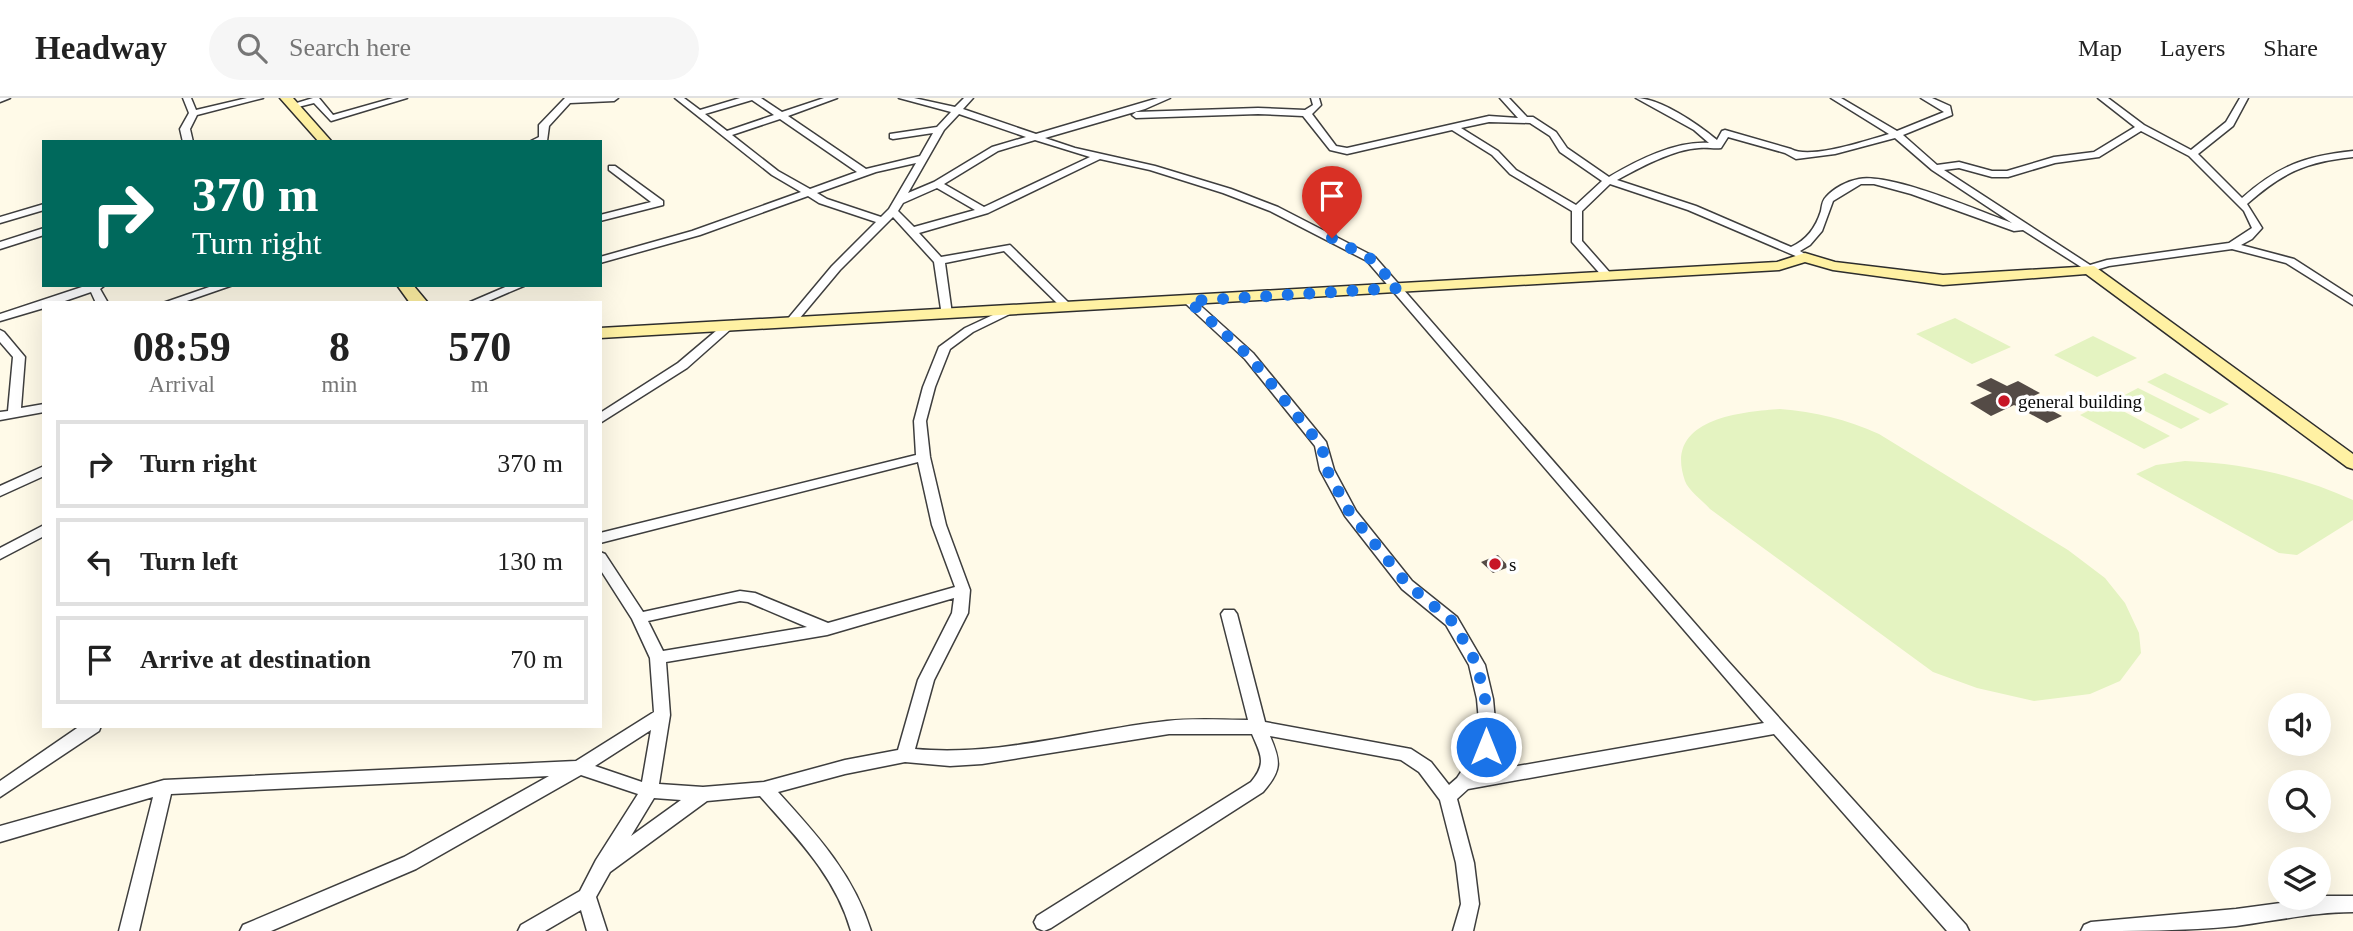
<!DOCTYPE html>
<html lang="en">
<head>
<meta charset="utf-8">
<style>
	body { margin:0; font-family:Georgia,serif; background:#f6f6f6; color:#222; height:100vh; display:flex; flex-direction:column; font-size:26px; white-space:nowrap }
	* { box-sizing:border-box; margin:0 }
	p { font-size:23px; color:#767676 }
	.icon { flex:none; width:38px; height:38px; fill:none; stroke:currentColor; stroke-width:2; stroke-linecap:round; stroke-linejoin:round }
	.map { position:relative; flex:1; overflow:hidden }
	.details { position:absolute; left:42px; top:203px; width:560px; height:427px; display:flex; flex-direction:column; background:#fff; border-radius:0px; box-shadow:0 7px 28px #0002 }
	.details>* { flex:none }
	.hud { position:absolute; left:42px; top:42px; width:560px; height:147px; border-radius:0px; box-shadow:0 7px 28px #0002; background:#00695c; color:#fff; overflow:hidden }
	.fabs { position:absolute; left:2268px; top:595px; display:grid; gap:14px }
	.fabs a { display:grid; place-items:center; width:63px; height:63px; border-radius:50%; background:#fff; box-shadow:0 7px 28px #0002; font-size:35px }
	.pin { position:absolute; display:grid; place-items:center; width:60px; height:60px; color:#fff; margin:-72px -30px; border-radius:50% 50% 50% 0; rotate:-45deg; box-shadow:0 0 7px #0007 }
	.pin .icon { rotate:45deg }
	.me { position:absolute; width:77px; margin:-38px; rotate:0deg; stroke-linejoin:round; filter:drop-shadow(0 0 5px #0008) }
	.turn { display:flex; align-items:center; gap:24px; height:147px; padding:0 35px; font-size:32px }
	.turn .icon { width:91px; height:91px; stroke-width:2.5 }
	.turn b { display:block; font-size:49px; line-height:60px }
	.eta { display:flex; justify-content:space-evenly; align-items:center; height:119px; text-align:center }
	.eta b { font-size:42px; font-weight:700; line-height:49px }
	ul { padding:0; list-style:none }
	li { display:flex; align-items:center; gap:21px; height:88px; margin:0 14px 10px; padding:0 21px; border:4px solid #e0e0e0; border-radius:0px }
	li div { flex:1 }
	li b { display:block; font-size:26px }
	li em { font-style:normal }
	header { display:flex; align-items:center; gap:42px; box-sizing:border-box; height:98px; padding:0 35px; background:#fff; border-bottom:2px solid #e0e0e0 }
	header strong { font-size:33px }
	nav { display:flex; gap:38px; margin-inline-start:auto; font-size:24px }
	.search { width:490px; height:63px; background:#f6f6f6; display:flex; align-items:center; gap:18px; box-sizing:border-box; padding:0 24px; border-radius:38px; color:#767676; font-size:26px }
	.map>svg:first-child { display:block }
	.pitch { fill:#e4f3c1 }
	.building { fill:#544b46 }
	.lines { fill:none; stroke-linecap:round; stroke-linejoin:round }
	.street-casing { stroke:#3e3e3e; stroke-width:3 }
	.secondary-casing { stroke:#2d2d2d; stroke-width:3 }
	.street { fill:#fff; fill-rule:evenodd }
	.secondary { fill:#fff1a3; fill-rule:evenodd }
	.route { stroke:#1a73e8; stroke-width:12; stroke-dasharray:0 21.6 }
	.poi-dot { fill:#c71626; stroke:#fff; stroke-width:2.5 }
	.labels { text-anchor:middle; stroke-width:7; stroke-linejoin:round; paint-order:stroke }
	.poi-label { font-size:19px; fill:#0b0b0b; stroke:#fff; text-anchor:start }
</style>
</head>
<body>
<header>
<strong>Headway</strong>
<div class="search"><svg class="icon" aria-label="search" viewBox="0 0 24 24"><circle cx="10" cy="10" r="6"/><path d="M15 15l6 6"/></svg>Search here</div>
<nav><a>Map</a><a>Layers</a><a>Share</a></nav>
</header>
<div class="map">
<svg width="2353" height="833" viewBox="0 0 2353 833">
	<rect width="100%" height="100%" fill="#fffae8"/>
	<!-- pitch -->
	<path class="pitch" d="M1955,220l56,29 -39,17 -56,-30z
		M2093,238l44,22 -40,19 -43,-22z
		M2165,275l64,31 -19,10 -63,-32z
		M2138,290l62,31 -19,10 -62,-31z
		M2106,304l64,34 -26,13 -64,-34z
		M1780,311c35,3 66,10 99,25l189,116 37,28 20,25 14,30 2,20 -21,28 -30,13 -56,7 -57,-13 -44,-16 -223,-163c-7,-8 -22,-19 -25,-28 -22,-62 54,-69 95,-72z
		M2185,363c59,2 114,15 168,39v20l-56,35 -18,-2 -143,-79 20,-9z"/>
	<!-- building -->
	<path class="building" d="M1991,280l16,8 11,-5 22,12 -11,5 33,18 -15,7 -33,-18 -23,11 -21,-13 22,-10 -16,-8z
		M1498,457l11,12 -16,6 -12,-11z"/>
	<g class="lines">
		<!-- street casing -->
		<g class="street-casing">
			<path id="street" d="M0,0h10l-10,4z
				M183,0h8l5,12 51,-12h16l-66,17 -7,14 3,13h-10l-3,-13 9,-16z
				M313,0h6l14,17 60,-17h14l-76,23 -17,-18 -20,5 -4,-3z
				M565,0h53l-4,3 -44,2 -21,23 -2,15 -18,1 10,-5v-12z
				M675,0h9l16,12 40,-12h21l21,14 42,-14h13l-49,18 78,53 54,-13 13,-23 -40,6 -3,-1v-4l47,-7 14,-15 -52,-14h15l41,9 9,-9h9l-10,11 73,25 122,-36h12l-25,11 -100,29 30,10 80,18 76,23 47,18 97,50 351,402 240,266 3,6h-22l-173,-197 -306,55 -11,10 17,64 5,41 -6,27h-20l8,-27 -5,-41 -16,-63 -21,-28 -18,-12 -131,-24c11,26 12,34 -7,56l-212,136 -7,3 -7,-3 -3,-6 3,-6 214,-134c16,-19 10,-27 1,-48h-83l-187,30 -32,2 -45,-4 -60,12 -67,18c39,43 76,83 93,139h-20c-15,-54 -54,-93 -91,-135l-53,5 -97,71 -14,25 11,34h-20l-6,-21 -36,21h-27l3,-6 59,-34 16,-31 42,-66 -57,-19 -165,94 -145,62h-31l3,-6 161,-68 145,-81 -378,18 -32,137h-20l34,-134 -153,45v-16l164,-46 412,-19 78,-49 -4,-54 -18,-39 -32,-50v-17l5,2 38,58 97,-21 15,2 73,30 127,-36 -23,-62 -14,-63 -318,81v-10l316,-78 -2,-34 9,-34 16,-40 26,-19 45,-21 4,1v4l-41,20 -23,17 -15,38 -9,34 4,36 16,68 24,65 -2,23 -34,67 -19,69c85,8 168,-19 252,-28 26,-3 54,-1 81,-1l-27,-106 3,-4h10l3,4 28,108 146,27 20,13 18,23 8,-7 21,-32 2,-14 -3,-33 -8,-34 -23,-40 -44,-36 -57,-73 -25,-46 -5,-24 -70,-87 -60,-56v-4h8l60,54 73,89 8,28 22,41 56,70 45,36 28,48 8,34 3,33 -2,15 -16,26 286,-50 -397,-462 -97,-50 -47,-18 -73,-23 -50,-11 -112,54 -69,20 22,24 69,-12 61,60v4h-8l-59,-58 -59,12 7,51 -2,2h-8l-8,-54 -41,-45 -53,53 -46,55 -4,1 -6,-3 2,-2 46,-55 44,-44 -57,-19 -11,-7 -108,39 -100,28v-6l92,-26 109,-39 -29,-17zM752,2l22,15 -47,16 -22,-17zM959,16l67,23 -34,10 -58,35 -26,11 36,-63zM780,21l77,53 -47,17 -32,-18 -46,-36zM1035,42l55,17 -106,50 -40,-23 54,-33zM916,65l-27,46 -8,8 -54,-18 -10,-6 59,-21zM937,90l38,22 -61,17 -16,-16 5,-8zM954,500l-2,15 -34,67 -20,70 -53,10 -81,22 -61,5 -44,-3 11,-69 -4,-53 161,-27zM740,503l8,1 59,25 -144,24 -15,-30zM651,632l-9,52 -47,-16zM654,700l27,2 -50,36z
				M1311,0h8l2,7 -9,9 24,32 11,2 142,-32 29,2 -18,-20h9l18,19h6l23,15 11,16 42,29c29,-17 66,-36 100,-34l-15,-13 -58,-32c24,0 62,26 81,42l5,-9 3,-1 66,19c19,11 77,-9 98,-15l-58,-36h10l56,33 47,-19 -23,-14h11l18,8 2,9 -49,20 34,30 22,-3 33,9h15l47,-14 40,-5 41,-25 -37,-29h10l36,27 47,25 35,-28 14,-24h8l-15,28 -35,28 44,44c36,-32 63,-42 111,-47v6c-47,5 -70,15 -106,47l15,24 -10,11 -11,6 53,14 59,38v8l-67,-42 -54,-14 -123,17 -20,6 -66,-42 -9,1 -103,-37 -37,-10h-13l-28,17 -11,30 -12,14 -10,6 10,6 -5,3 -117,-50 -78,-26 -28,27v30l30,34 -5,3 -4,-1 -31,-35v-31l-62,-37 -18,-19 -40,-25 -105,24 -17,-4 -27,-34 -45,-2 -122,4 -4,-3 4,-3 122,-4 47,2 8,-5zM1489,24l41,1 20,13 10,16 42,29 -26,24 -60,-35 -18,-19 -37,-23zM2141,33l48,25 55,55 8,17 -23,15 -122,17 -17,5 -146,-95 15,-2 33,9h16l47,-14 44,-6zM1728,39l57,16 11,6 39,-5 60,-16 37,32 80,53c-33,-12 -121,-50 -153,-44 -12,2 -25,9 -33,18 -4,4 -4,9 -5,14 -5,16 -14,29 -30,36l-95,-41 -79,-26c22,-12 57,-31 82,-32 8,-1 15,1 22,0z
				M609,68h6l48,35v4l-63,16v-6l51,-13 -42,-32z
				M44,106v6l-44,13v-6z
				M44,130v7l-44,14v-7z
				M88,187h17l-5,4 8,14h-12l-5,-11 -32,11h-15v5l-44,13v-7z
				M215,187h18l-52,18h-18z
				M510,187h16l-42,18h-16z
				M727,226l4,1v4l-44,39 -87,55v-10l78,-50 45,-38z
				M0,232l4,2 21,25 -4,51 23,-4v8l-44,8v-8l8,-1 5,-54 -13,-15z
				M44,368v10l-44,20v-10z
				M44,427v11l-44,23v-11z
				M80,628h21l-2,5 -99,66v-16z
				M2319,798h34v16c-40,0 -77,9 -117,14 -51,5 -103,5 -155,5l3,-6 7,-3 145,-13 83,-11z"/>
		</g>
		<!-- secondary casing -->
		<g class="secondary-casing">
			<path id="secondary" d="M280,0h13l39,44h-13z
				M1805,155l30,9 108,13 151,-9 259,188v15l-6,-2 -261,-193 -143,11 -110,-15 -28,-8 -26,8 -1179,68v-10l1177,-66z
				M397,187h16l15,18h-18z"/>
		</g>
		<!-- street -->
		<use href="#street" class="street"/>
		<!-- secondary -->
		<use href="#secondary" class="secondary"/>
	</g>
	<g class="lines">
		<!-- route -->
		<path class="route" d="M1332,140l39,21 27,29 -209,13 60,55 74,92v13l4,9 23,43 57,71 45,37 16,27 9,17 8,34 3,33 -2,15"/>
	</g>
	<!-- markers -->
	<g class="poi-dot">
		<circle cx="2004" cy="303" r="7"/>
		<circle cx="1495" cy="466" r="7"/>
	</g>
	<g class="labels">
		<!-- poi labels -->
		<g class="poi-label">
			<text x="2018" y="310">general building</text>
			<text x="1509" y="473">s</text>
		</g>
	</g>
</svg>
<div class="fabs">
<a><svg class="icon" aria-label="sound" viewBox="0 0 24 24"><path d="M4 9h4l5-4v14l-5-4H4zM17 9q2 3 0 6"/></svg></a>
<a><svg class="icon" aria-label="search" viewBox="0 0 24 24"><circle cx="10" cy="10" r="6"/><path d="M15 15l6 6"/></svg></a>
<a><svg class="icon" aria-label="layers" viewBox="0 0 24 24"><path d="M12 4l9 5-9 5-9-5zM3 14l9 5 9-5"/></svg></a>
</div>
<div class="pin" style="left:1332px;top:140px;background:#d93025"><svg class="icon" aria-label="arrive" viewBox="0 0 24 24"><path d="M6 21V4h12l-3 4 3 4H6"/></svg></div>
<svg class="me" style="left:1486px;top:649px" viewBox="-20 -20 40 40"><circle r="17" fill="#1a73e8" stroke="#fff" stroke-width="3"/><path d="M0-11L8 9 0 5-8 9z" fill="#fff"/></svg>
<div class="hud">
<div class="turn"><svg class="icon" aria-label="right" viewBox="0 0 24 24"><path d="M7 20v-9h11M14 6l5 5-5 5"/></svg><div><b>370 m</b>Turn right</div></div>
</div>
<section class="details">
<div class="eta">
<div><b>08:59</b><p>Arrival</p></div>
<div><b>8</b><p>min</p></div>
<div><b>570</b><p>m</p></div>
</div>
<ul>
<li><svg class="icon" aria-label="right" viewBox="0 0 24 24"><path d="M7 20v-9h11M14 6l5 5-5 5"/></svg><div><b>Turn right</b></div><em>370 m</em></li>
<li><svg class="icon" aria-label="left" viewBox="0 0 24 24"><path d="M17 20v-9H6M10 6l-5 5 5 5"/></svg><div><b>Turn left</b></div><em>130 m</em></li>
<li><svg class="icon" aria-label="arrive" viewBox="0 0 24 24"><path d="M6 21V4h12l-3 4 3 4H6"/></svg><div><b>Arrive at destination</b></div><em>70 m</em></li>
</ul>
</section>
</div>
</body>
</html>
